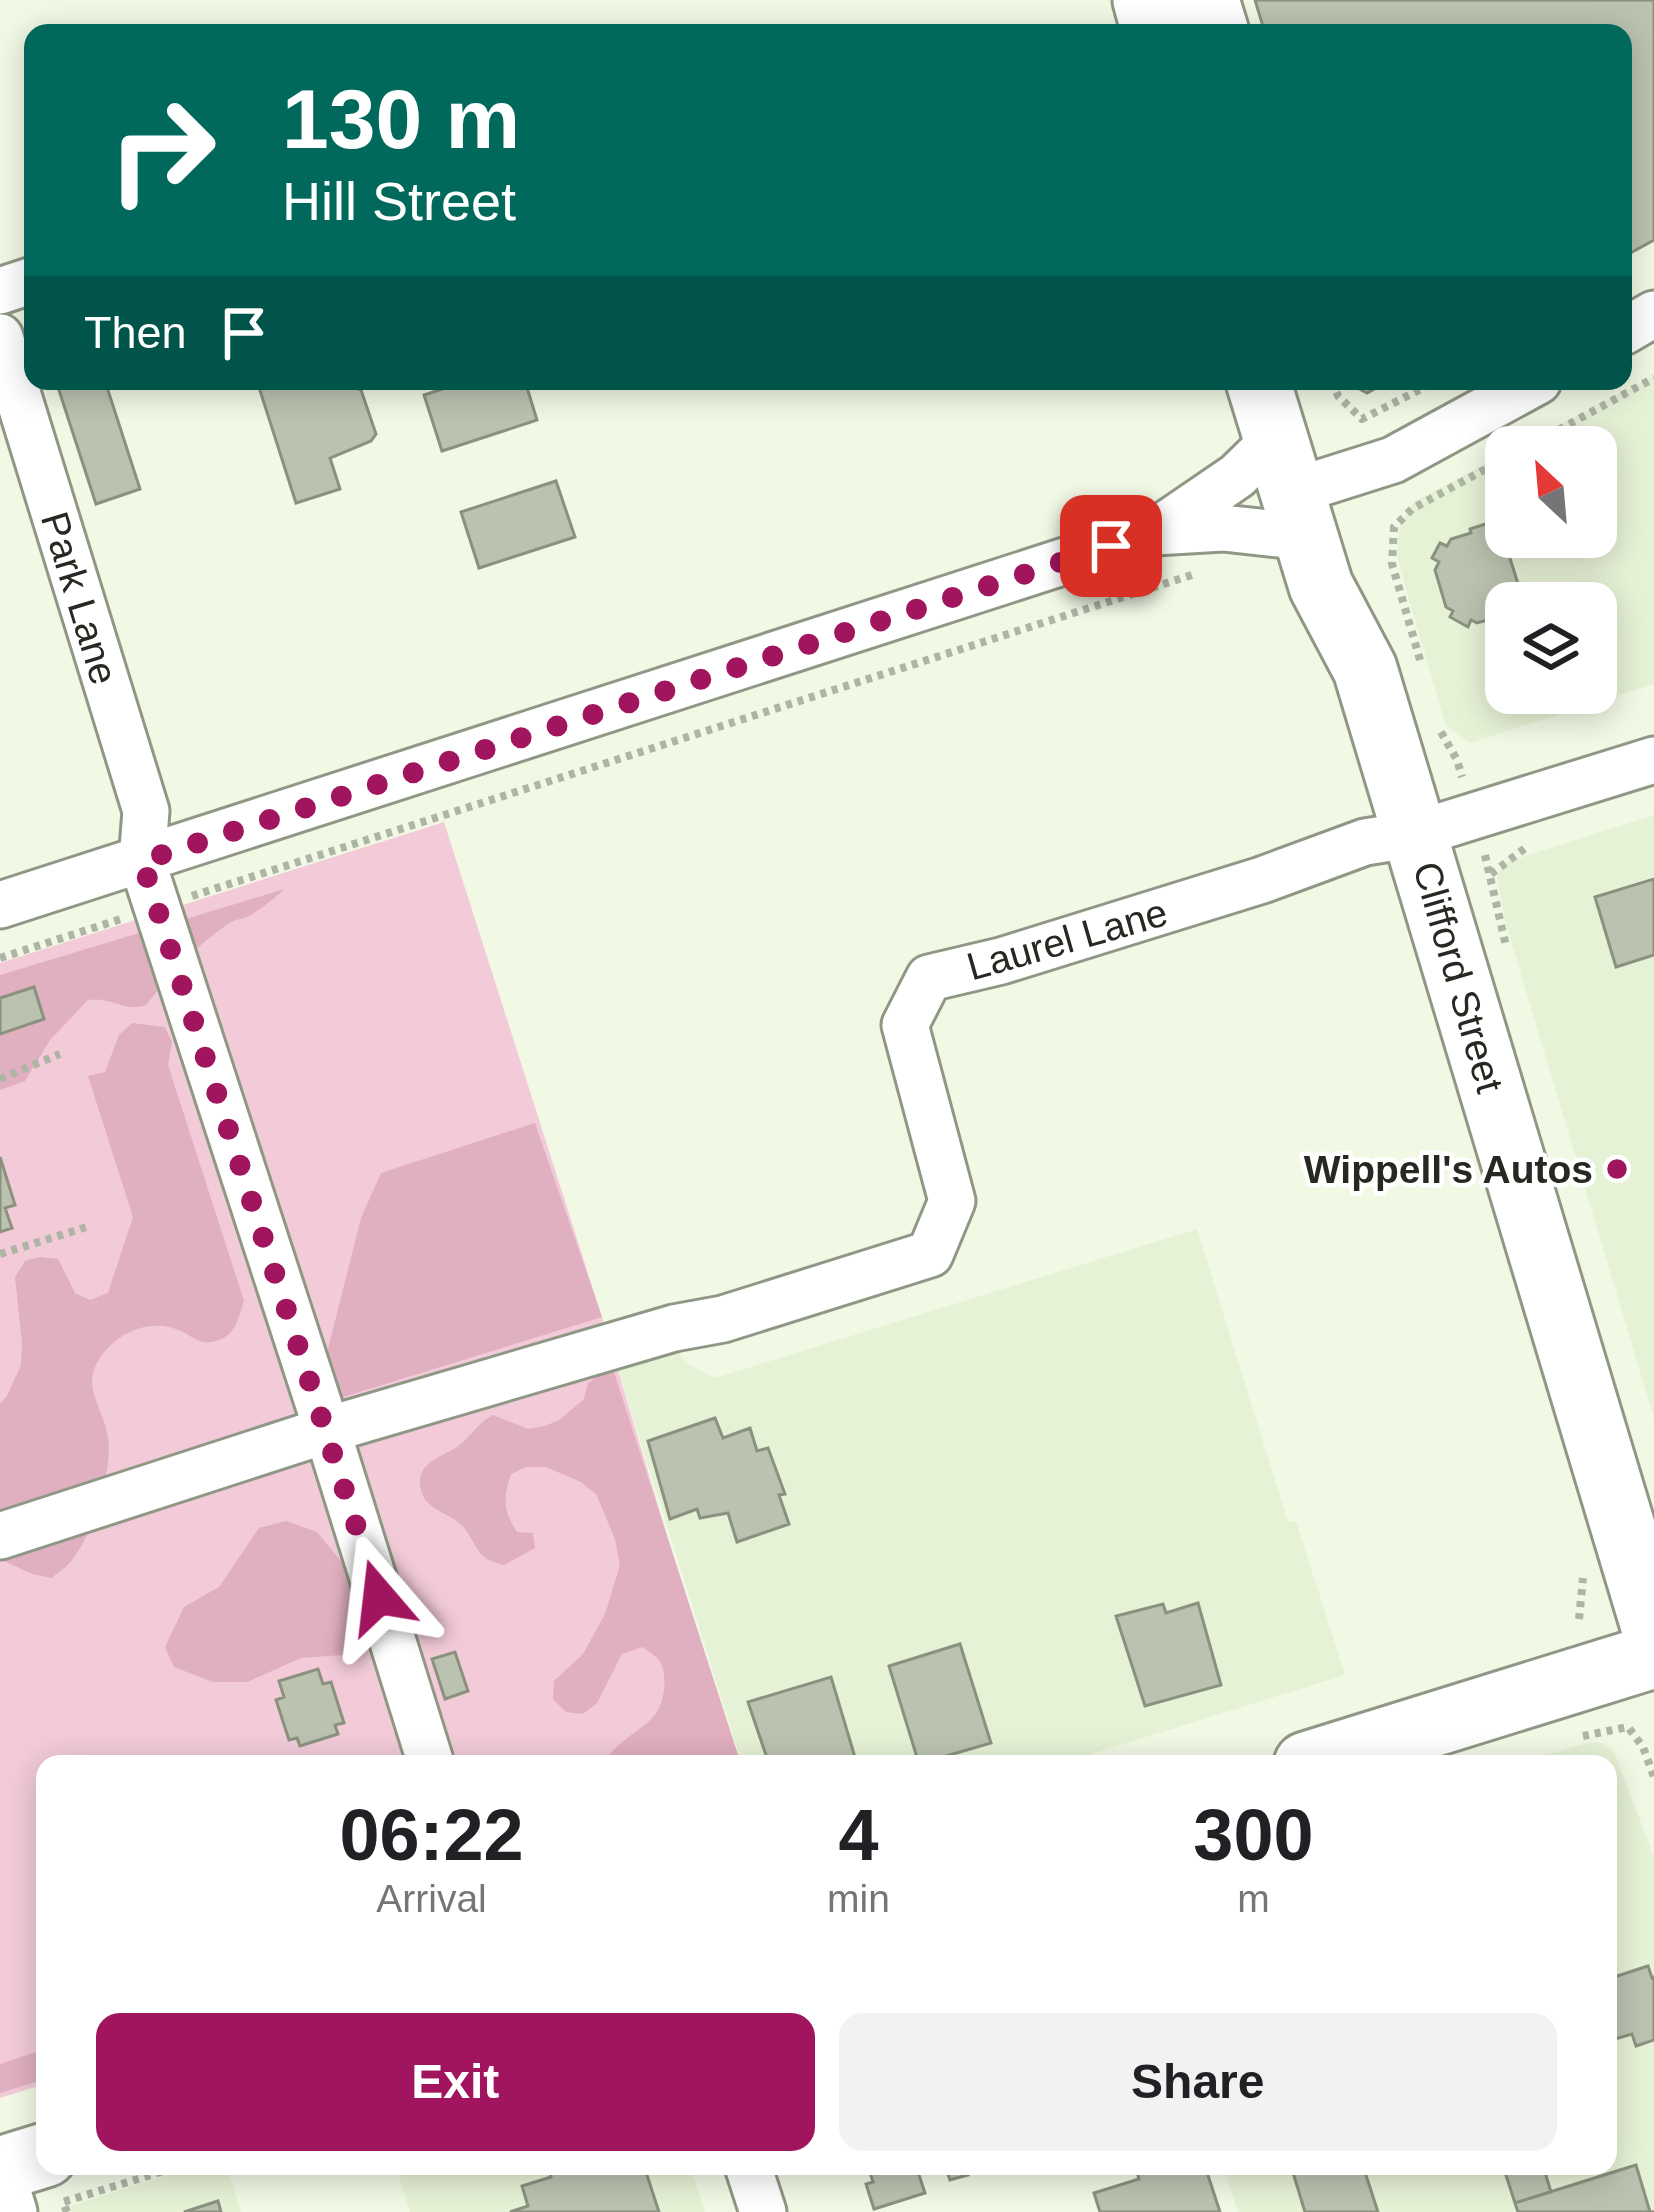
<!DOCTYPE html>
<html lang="en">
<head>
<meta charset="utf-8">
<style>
	body { margin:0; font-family:Helvetica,sans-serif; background:#f2f2f2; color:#202124; height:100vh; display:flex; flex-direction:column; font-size:45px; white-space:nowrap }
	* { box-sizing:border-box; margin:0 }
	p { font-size:39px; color:#757577 }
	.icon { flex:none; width:66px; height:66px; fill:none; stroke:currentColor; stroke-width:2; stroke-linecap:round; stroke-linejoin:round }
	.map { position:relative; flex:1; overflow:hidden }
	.side { position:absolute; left:36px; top:1755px; width:1581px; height:420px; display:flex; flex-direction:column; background:#fff; border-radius:24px; box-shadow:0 6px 30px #0003 }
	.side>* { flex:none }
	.banner { position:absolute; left:24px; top:24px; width:1608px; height:366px; border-radius:24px; box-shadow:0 6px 30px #0003; background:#00695c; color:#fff; overflow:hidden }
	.needle { width:78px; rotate:334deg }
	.controls { position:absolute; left:1485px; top:426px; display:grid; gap:24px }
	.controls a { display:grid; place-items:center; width:132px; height:132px; border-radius:24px; background:#fff; box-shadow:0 6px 30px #0003; font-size:60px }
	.pin { position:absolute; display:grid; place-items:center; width:102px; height:102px; color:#fff; margin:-51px; border-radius:24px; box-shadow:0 6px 18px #0006 }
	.me { position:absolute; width:132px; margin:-66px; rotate:343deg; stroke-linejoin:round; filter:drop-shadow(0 0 9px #0008) }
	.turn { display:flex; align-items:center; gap:42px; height:252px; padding:0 60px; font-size:54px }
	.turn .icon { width:156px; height:156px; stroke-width:2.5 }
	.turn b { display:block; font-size:84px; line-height:102px }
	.then { display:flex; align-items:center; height:114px; padding:0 60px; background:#0003; gap:24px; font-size:45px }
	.eta { display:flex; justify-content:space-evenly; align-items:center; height:204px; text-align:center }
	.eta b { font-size:72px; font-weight:600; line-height:84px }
	.cta { display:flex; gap:24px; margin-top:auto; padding:24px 60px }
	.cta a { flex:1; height:138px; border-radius:24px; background:#a1155f; color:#fff; font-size:48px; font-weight:600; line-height:138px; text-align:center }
	.cta a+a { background:#f2f2f2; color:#202124 }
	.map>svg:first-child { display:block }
	.built { fill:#e6f2d6; fill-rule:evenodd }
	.green { fill:#f2cad8 }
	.forest { fill:#e0afc0 }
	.building { fill:#bbc3b0; stroke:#8a927f; stroke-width:3 }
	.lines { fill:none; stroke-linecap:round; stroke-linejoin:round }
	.street-casing { stroke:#8f9785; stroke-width:51 }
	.secondary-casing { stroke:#8f9785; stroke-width:69 }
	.path { stroke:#aeb5a5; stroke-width:8; stroke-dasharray:6 6; stroke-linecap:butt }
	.street { stroke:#fff; stroke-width:45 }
	.secondary { stroke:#fff; stroke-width:63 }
	.route { stroke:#a1155f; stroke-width:21; stroke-dasharray:0 37.8 }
	.poi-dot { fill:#a1155f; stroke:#fff; stroke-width:4.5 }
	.labels { text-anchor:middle; stroke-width:9; stroke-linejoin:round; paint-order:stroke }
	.street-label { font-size:39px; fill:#262922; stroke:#fff }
	.poi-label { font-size:39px; font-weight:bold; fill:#262922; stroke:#fff; text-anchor:end }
</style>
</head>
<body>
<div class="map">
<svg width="1654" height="2212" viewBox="0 0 1654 2212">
	<rect width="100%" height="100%" fill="#f1f9e5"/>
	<!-- built -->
	<path class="built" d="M1654,376v308l-184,59 -24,-17 -41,-140 -8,-31 2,-28 14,-25 93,-49v84h90v-90h-78zM1506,603h90v90h-90z
		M1654,815v603l-149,-497 -8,-44 6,-14z
		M1197,1229l91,293 8,-1 49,154 -286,89h-317l-125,-397 60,-21 7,16 31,16z
		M1589,1742l14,1 11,9 40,105v355h-416l-15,-46h385v-402h-91z
		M198,2166h29l14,46h-169l-2,-6z
		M396,2166h294l15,46h-295z"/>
	<!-- green -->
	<path class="green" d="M444,822l158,495 133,447h-690v320l-45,14v-1135z"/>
	<!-- forest -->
	<path class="forest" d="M285,889c-10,8 -20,17 -31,24 -8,6 -17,5 -26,11 -33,22 -57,50 -82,81 -20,8 -35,-9 -58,-5l-38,40 -25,41 -25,9v-115z
		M132,1023l33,4 7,15 -4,23 76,236c-4,11 -7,26 -15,33 -6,6 -17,9 -26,8 -8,-2 -17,-9 -24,-12 -27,-11 -56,0 -74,21 -28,33 -2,54 3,87 5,32 -15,96 -36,122 -5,7 -14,12 -20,18l-20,-4 -32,-15v-155l7,-8 14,-31 1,-22 -7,-66 10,-16 15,-4 18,2 17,34 15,7 18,-7 25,-76 -45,-141 17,-4 14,-37z
		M535,1123l67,194 -262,81 -14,-41 35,-139 20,-45z
		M612,1366l129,398h-137c11,-23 34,-30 50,-48 11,-13 15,-43 4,-57 -2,-3 -13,-10 -15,-12l-21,7 -25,49 -14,11 -17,-2 -13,-13 1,-18 29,-27 22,-40 15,-49 -5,-26 -19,-45 -15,-12 -35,-15h-20l-15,7c-8,24 -8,37 6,58l16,1 2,15 -31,17c-28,-7 -24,-15 -39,-36 -10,-15 -37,-17 -43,-36 -10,-30 19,-35 36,-47 14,-10 19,-23 35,-31l35,14 17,-3 14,-6 25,-21 4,-16z
		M286,1521l31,11 33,40 8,52 -16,31 -41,3 -54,24h-34l-39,-15 -9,-20 19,-40 35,-20 40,-59z
		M45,2049v30l-45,14v-29z"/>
	<!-- building -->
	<path class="building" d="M1255,0h399v240l-31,17v-224h-358z
		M56,381h49l35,108 -44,15z
		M257,381h50l1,3 29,-3 2,6 12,-1 10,4 15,44 -5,7 -41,17 10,31 -44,14z
		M467,381h58l12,39 -95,31 -18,-56z
		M1345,381h44l-22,12z
		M556,481l19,56 -96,31 -18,-56z
		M1498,520l26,83h-18v12l-29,8 -6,-3 -3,7 -18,-10 3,-6 -7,-4 -11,-37 4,-8 -7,-4 8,-15 7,3 4,-7 20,-6 -1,-4z
		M1654,879v76l-38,12 -21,-70z
		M34,987l10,32 -44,15v-36z
		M0,1157l15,48 -10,3 7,20 -12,4z
		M715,1418l8,20 27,-10 7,23 11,-3 17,46 -6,1 10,29 -52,18 -9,-29 -28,5 -3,-9 -27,10 -22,-78z
		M1198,1603l23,82 -76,21 -29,-90 47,-12 3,9z
		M960,1644l31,99 -72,21 -30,-98z
		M455,1652l13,39 -23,8 -13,-40z
		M318,1669l5,15 8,-2 13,41 -9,2 3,9 -38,12 -3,-8 -8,2 -13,-40 8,-3 -5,-16z
		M831,1677l26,87h-88l-21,-62z
		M1648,1966l4,12 2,-1v63l-18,6 -4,-12 -20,6 -4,-12v-36l4,-1 -4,-12z
		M1636,2165l14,47h4h-136l-3,-9z
		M548,2166h96l15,46h-149l18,-6 -6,-20 29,-9z
		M868,2166h48l9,27 -51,16 -8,-25 7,-2z
		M945,2166h20l3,9 -18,5z
		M1156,2166h49l15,46h-120l-6,-19 45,-14 -2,-7z
		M1291,2166h72l15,46h-73z
		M1503,2166h40l8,26 -36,11z
		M218,2201l3,11h-37z"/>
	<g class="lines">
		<!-- street casing -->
		<g class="street-casing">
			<path id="street" d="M0,291l33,-11
				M1623,332l31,-18
				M0,337l146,474 -4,50 185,569 104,334
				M1292,492l101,-32 145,-79
				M1158,530l79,-54 38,-37
				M0,905l1155,-373 68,-4 83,9
				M0,1536l327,-106 347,-102 49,-9 207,-65 22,-53 -47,-176 24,-47 72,-17 261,-81 103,-38 51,-8 238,-74
				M748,2166l15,46
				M1,2169l13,43"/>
		</g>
		<!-- secondary casing -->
		<g class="secondary-casing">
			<path id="secondary" d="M1145,0l9,33
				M1207,0l10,33
				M1258,381l63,205 44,83 289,961
				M1306,1764l348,-108
				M0,2169l45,-14"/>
		</g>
		<!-- path -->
		<path class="path" d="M1332,381l6,15 24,23 75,-38
			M1527,447l127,-69
			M1420,660l-28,-96 2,-37 18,-18 94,-51
			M1441,732l16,28 5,17
			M1485,855l21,91
			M1491,874l37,-28
			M192,896l1003,-322
			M0,958l121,-39
			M0,1079l60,-25
			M0,1254l90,-28
			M1579,1619l4,-41
			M1583,1736l45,-9 15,20 11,30
			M67,2212l-4,-10 117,-36"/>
		<!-- street -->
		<use href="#street" class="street"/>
		<!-- secondary -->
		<use href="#secondary" class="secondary"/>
	</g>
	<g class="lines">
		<!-- route -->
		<path class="route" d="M379,1597l-237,-736 969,-315"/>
	</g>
	<!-- markers -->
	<circle class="poi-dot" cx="1617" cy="1169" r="12"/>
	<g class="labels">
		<!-- street labels -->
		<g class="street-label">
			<text transform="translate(80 598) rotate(73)" y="14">Park Lane</text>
			<text transform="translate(1067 939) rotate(-16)" y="14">Laurel Lane</text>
			<text transform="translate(1459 977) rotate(74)" y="14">Clifford Street</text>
		</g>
		<!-- poi labels -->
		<g class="poi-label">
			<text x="1593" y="1183">Wippell's Autos</text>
		</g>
	</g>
</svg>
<div class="controls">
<a><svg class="needle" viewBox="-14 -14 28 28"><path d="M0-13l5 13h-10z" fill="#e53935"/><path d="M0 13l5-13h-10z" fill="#757577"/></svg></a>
<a><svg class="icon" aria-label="layers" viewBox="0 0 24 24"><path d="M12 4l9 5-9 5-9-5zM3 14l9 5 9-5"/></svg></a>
</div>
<div class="pin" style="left:1111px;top:546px;background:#d93025"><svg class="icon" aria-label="arrive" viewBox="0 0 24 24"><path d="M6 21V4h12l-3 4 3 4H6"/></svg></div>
<svg class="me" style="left:379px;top:1597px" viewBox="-20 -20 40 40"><path d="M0-17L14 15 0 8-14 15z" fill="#a1155f" stroke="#fff" stroke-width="4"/></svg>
<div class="banner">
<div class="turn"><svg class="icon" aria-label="right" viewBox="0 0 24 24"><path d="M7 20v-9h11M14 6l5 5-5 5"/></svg><div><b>130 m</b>Hill Street</div></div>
<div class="then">Then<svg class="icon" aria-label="arrive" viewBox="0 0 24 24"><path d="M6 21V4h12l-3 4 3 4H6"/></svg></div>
</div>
<section class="side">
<div class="eta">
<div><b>06:22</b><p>Arrival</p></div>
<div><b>4</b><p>min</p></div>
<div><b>300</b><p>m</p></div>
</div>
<div class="cta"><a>Exit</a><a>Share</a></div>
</section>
</div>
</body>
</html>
